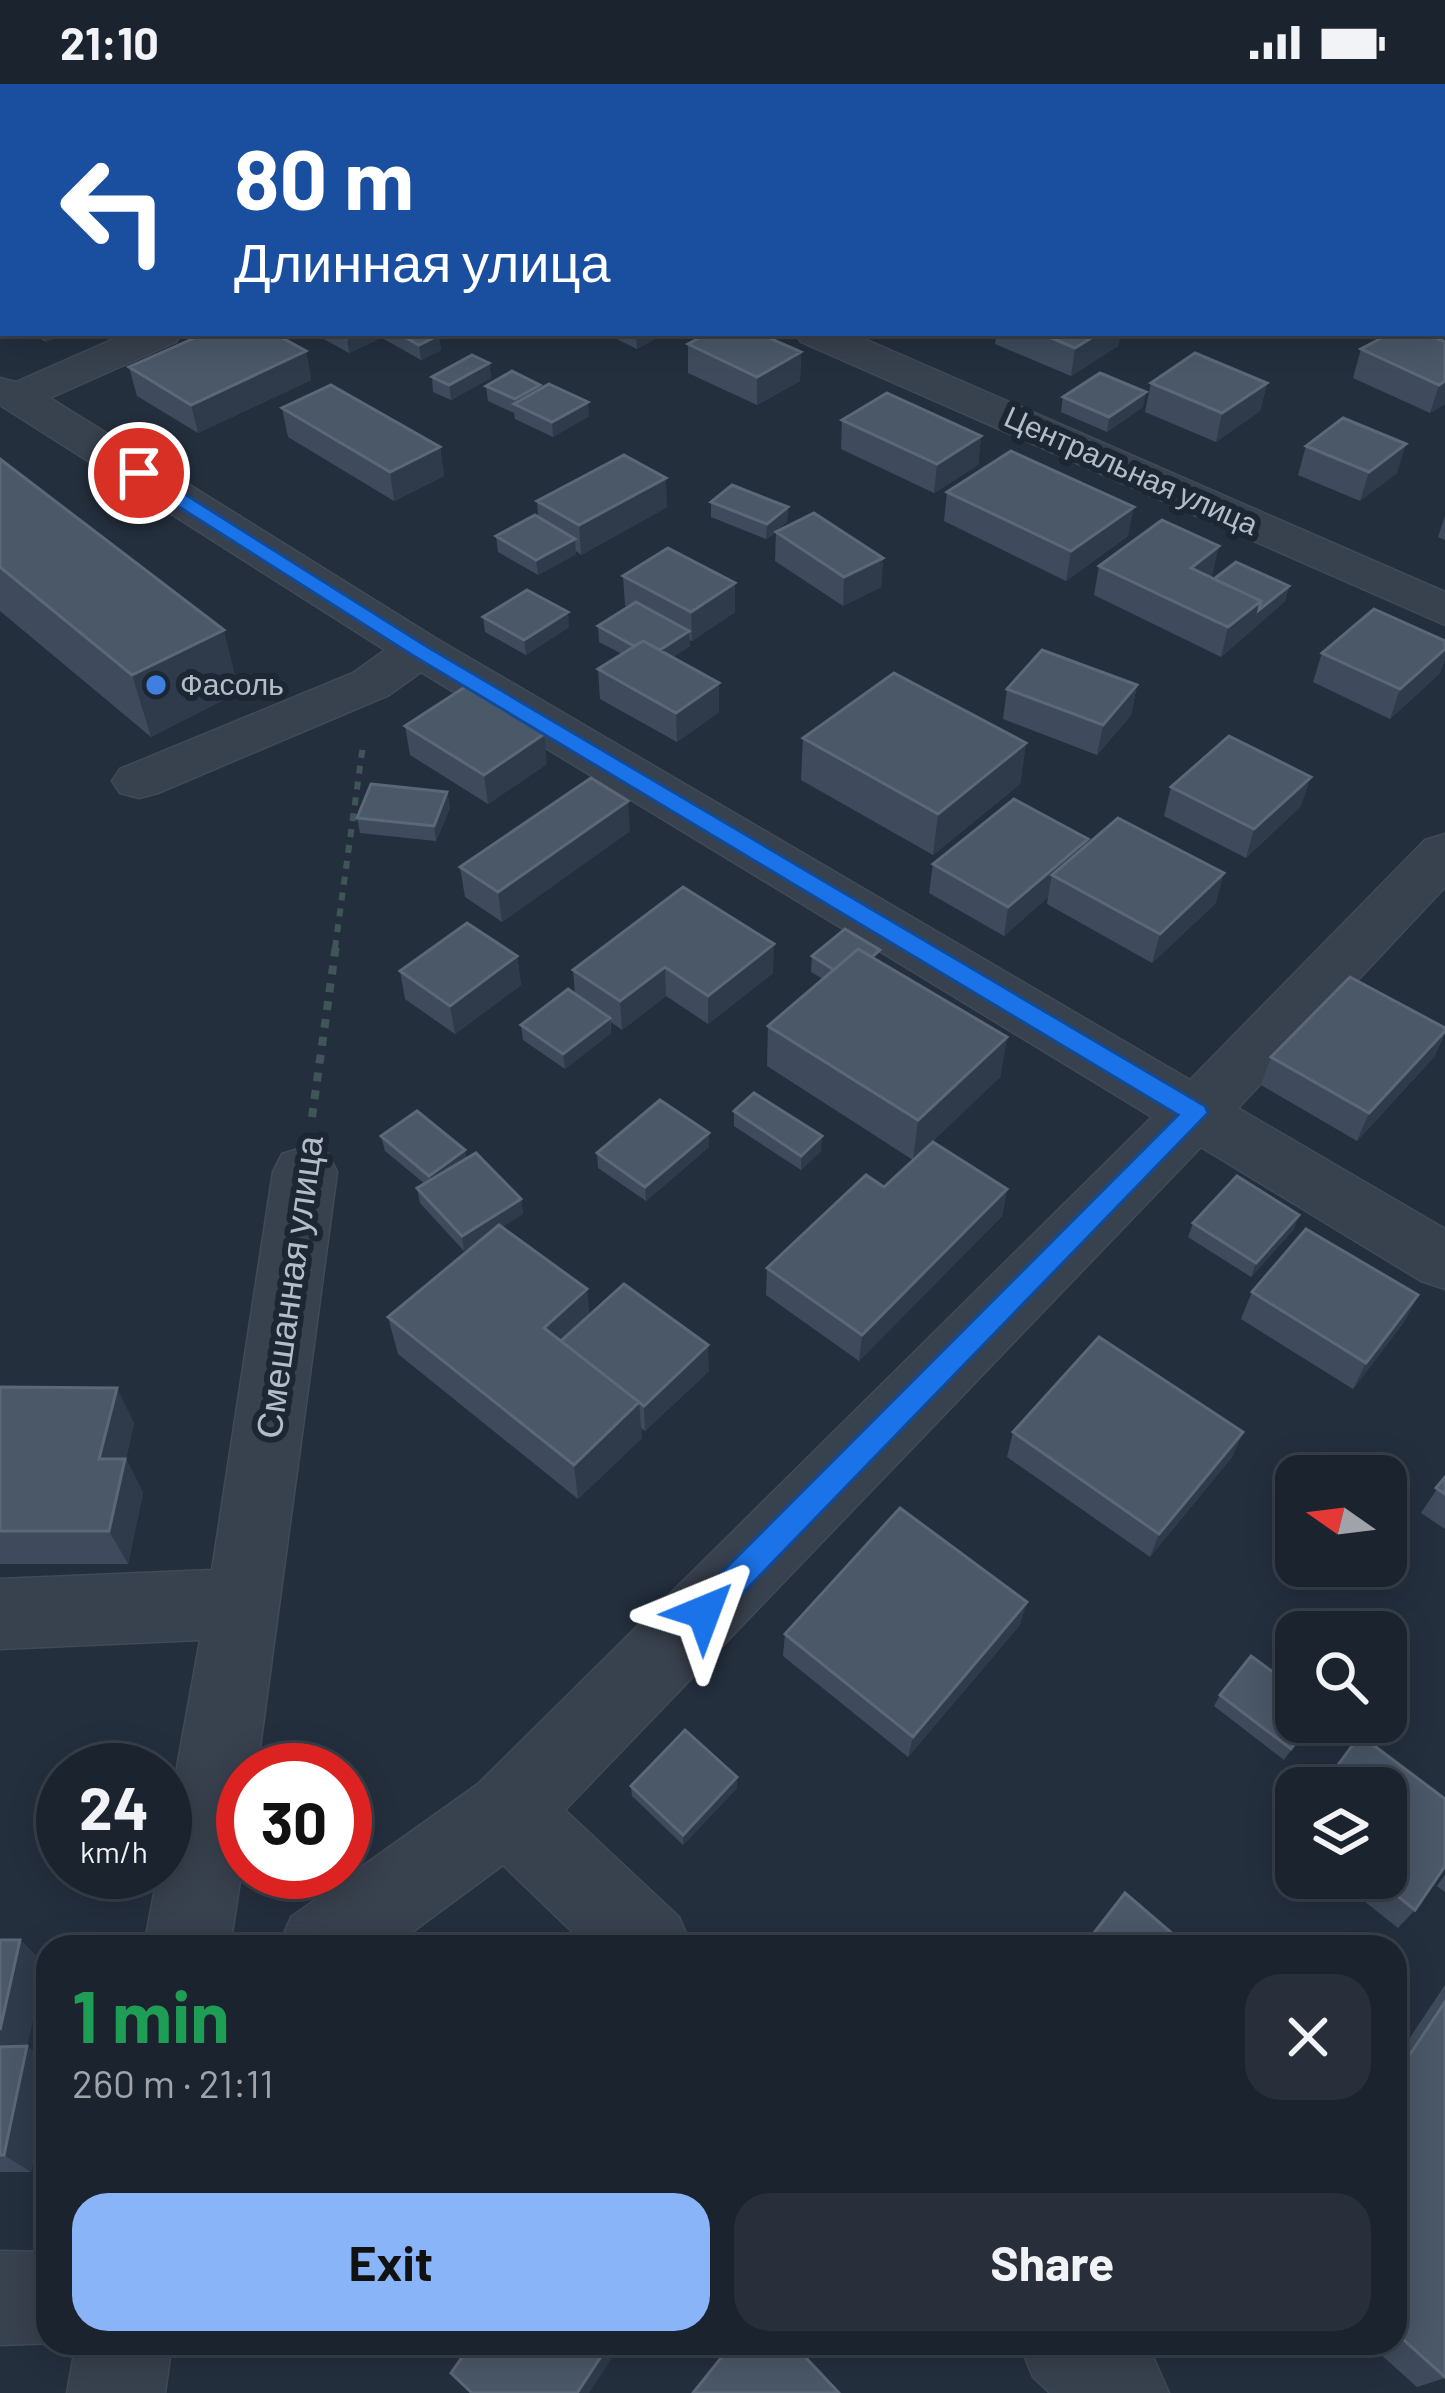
<!DOCTYPE html>
<html lang="en">
<head>
<meta charset="utf-8">
<style>
	body { margin:0; font-family:Barlow,sans-serif; background:#282f3a; color:#f1f3f6; height:100vh; display:flex; flex-direction:column; font-size:45px; white-space:nowrap }
	* { box-sizing:border-box; margin:0 }
	p { font-size:39px; color:#a0a4aa }
	.icon { flex:none; width:66px; height:66px; fill:none; stroke:currentColor; stroke-width:2; stroke-linecap:round; stroke-linejoin:round }
	.map { position:relative; flex:1; overflow:hidden }
	.drawer { position:absolute; left:36px; top:1851px; width:1371px; height:420px; display:flex; flex-direction:column; background:#1b232e; border-radius:36px; box-shadow:0 6px 30px #0003,0 0 0 3px #39404a }
	.drawer>* { flex:none }
	.hud { position:absolute; left:0px; top:0px; width:1446px; height:252px; box-shadow:0 6px 30px #0003,0 0 0 3px #39404a; background:#1a4fa0; color:#fff; overflow:hidden }
	.needle { width:78px; rotate:284deg }
	.buttons { position:absolute; left:1275px; top:1371px; display:grid; gap:24px }
	.buttons a { display:grid; place-items:center; width:132px; height:132px; border-radius:24px; background:#1b232e; box-shadow:0 6px 30px #0003,0 0 0 3px #39404a; font-size:60px }
	.speed { position:absolute; left:36px; top:1659px; display:flex; gap:24px; font-size:60px; font-weight:700; text-align:center }
	.speed>* { display:grid; place-content:center; width:156px; height:156px; border-radius:50%; background:#1b232e; box-shadow:0 6px 30px #0003,0 0 0 3px #39404a; line-height:1 }
	.speed small { font-size:30px; font-weight:400 }
	.speed .limit { border:18px solid #d22; background:#fff; color:#111 }
	.pin { position:absolute; display:grid; place-items:center; width:102px; height:102px; color:#fff; margin:-51px; border:6px solid #fff; border-radius:50%; box-shadow:0 3px 12px #0007 }
	.me { position:absolute; width:132px; margin:-66px; rotate:44deg; stroke-linejoin:round; filter:drop-shadow(0 0 9px #0008) }
	.turn { display:flex; align-items:center; gap:42px; height:252px; padding:0 36px; font-size:54px }
	.turn .icon { width:156px; height:156px; stroke-width:2.5 }
	.turn b { display:block; font-size:84px; line-height:102px }
	.round { display:grid; place-items:center; flex:none; width:126px; height:126px; border-radius:36px; background:#282f3a }
	.head { display:flex; align-items:center; justify-content:space-between; height:204px; padding:0 36px }
	h1 { font-size:72px; font-weight:700; line-height:90px; color:#1e9e55 }
	.primary-button { display:flex; gap:24px; margin-top:auto; padding:24px 36px }
	.primary-button a { flex:1; height:138px; border-radius:36px; background:#8ab4f8; color:#111; font-size:48px; font-weight:700; line-height:138px; text-align:center }
	.primary-button a+a { background:#282f3a; color:#f1f3f6 }
	.status { display:flex; justify-content:space-between; align-items:center; height:84px; padding:0 60px; background:#1b232e; direction:ltr }
	.status svg { height:33px; fill:currentColor }
	.map>svg:first-child { display:block }
	.lines { fill:none; stroke-linecap:round; stroke-linejoin:round }
	.minor-casing { stroke:#414a57; stroke-width:3 }
	.path-far1 { stroke:#3f5557; stroke-width:6; stroke-dasharray:8 8; stroke-linecap:butt }
	.path { stroke:#3f5557; stroke-width:8; stroke-dasharray:9 9; stroke-linecap:butt }
	.minor { fill:#38414e; fill-rule:evenodd }
	.wall { fill:#3f4b5c }
	.shaded-wall { fill:#2f3b4b }
	.building { fill:#4b5868; stroke:#5c6777; stroke-width:3 }
	.route { fill:#1a73e8; stroke:#114b97; stroke-width:3 }
	.shop-dot { fill:#3f7fe0; stroke:#1d2633; stroke-width:4.5 }
	.labels { text-anchor:middle; stroke-width:12; stroke-linejoin:round; paint-order:stroke }
	.far-street-label { font-size:30px; fill:#b4bcc9; stroke:#1d2633 }
	.far-poi-label { font-size:30px; fill:#b4bcc9; stroke:#1d2633; text-anchor:start }
	.street-label { font-size:36px; fill:#b4bcc9; stroke:#1d2633 }
</style>
</head>
<body>
<div class="status"><b>21:10</b><svg viewBox="0 0 49 12"><path d="M0 12V9h3v3zM5 12V6h3v6zM10 12V3h3v9zM15 12V0h3v12zM26 1h20v11H26zM47 4h2v5h-2z"/></svg></div>
<div class="map">
<svg width="1445" height="2309" viewBox="0 0 1445 2309">
	<rect width="100%" height="100%" fill="#242f3e"/>
	<g class="lines">
		<!-- minor casing -->
		<g class="minor-casing">
			<path id="minor" d="M250,0h38l2,3h-38z
				M1043,0h41l2,3h-41z
				M1443,129h2v24h-2z
				M127,249h55l-6,9 -126,56 387,241 753,441 235,-240 20,-6v53l-207,221 207,121v60l-24,-8 -220,-134 -636,663 114,107 13,30h-104l-85,-82 -111,82h-114l13,-30 187,-133 674,-667 -731,-445 -32,23 -231,98 -19,5 -19,-5 -8,-12 8,-12 233,-96 32,-23 -385,-245v-27l16,4z
				M795,249h56l594,259v33l-644,-283z
				M305,1063l23,7 9,18 -80,598h-14v91l-13,86h-86l14,-75h7v-38l35,-194 -200,9v-70l212,-9 61,-398 9,-18z
				M0,2167l48,1v91h8l-56,2z
				M76,2259h96l-7,50h-98z
				M1019,2259h119l16,16 15,34h-119l-17,-16z"/>
		</g>
		<!-- path-far1 -->
		<path class="path-far1" d="M335,864l28,-203"/>
		<!-- path -->
		<path class="path" d="M312,1033l24,-172"/>
		<!-- minor -->
		<use href="#minor" class="minor"/>
	</g>
	<!-- wall -->
	<path class="wall" d="M63,0h80l-8,3h-66z
		M375,0h153l8,3h-154z
		M1155,0h59l-7,3h-44z
		M3,195v37l-3,-2v-34z
		M31,249h38l-23,9z
		M313,249h63l1,7 -28,13z
		M381,249h54l4,2 2,15 -20,10 -39,-22z
		M604,249h62l-29,16z
		M997,249h124l-3,13 -47,30 -76,-32z
		M1425,249l20,71 -15,9 -77,-35 8,-29z
		M688,260l113,8 -1,29 -43,24 -69,-32z
		M306,267l5,29 -113,53 -61,-37 -8,-29z
		M489,279l2,15 -40,22 -18,-8 -1,-15z
		M1151,299h116l-7,28 -44,31 -71,-30z
		M540,301v4l49,27 -36,21 -38,-18 -1,-6 -26,-12 -2,-15z
		M1063,313l80,10 -36,25 -46,-20z
		M282,324l158,39 4,29 -50,25 -106,-64z
		M842,336l139,16 -3,29 -44,28 -93,-44z
		M1306,362l91,27 -37,28 -62,-26z
		M0,375l239,233 -88,45 -151,-126z
		M947,408l181,44 -62,45 -122,-60z
		M537,417l130,6 -86,48 -5,-4v3l-38,21 -40,-23 -2,-16 42,-19z
		M711,418l77,5 -1,15 -11,9 107,27 -2,29 -38,19 -68,-45 1,-29 -10,7 -55,-22z
		M1445,432v24l-7,-3z
		M1219,462l-9,31 79,9 -4,15 -64,56 -127,-62 5,-29z
		M623,492l112,7v29l-43,29 -2,-1v6l-17,11 46,26v29l-42,30 -77,-43 -2,-30 24,-15 -23,-12 -1,-16 30,-19 -3,-2z
		M483,533l86,10 -43,28 -41,-23z
		M1445,557v18l-5,14 -50,46 -77,-37 9,-29z
		M1137,601l-6,30 -34,40 -94,-36 4,-30z
		M405,642l142,38 -59,40 -78,-49z
		M803,654l223,5 -6,41 -87,71 -132,-75z
		M1171,703l130,19 -55,52 -82,-42z
		M447,708l3,16 -14,33 -76,-8 -3,-15z
		M630,747l-128,91 -37,-25 -5,-30z
		M1088,755l-1,6 129,58 -64,60 -105,-59 1,-7 -44,39 -75,-43 4,-29z
		M683,803l90,86 -65,51 -42,-28 -44,34 -11,-8v11l-46,36 -42,-29 -2,-15 54,-31 -2,-24z
		M517,872l4,29 -66,49 -50,-35 -5,-28z
		M812,872l67,5 128,76 -7,40 -87,83 -146,-94 1,-40 55,-47 -12,-7z
		M1445,944v5l-11,24 -77,84 -96,-56 10,-28z
		M734,1027l87,40 -20,19 -67,-44z
		M709,1049v14l-63,54 -48,-33 -1,-15z
		M381,1052l84,14 1,9 55,40 2,15 -21,13 85,62 2,26 120,56 -64,60 -4,-3 1,10 -64,61 -180,-145 -10,-37 91,-76 -15,10 -44,-48 -3,-15 8,-4 -40,-33z
		M884,1103l123,2 -5,27 -143,145 -93,-66 1,-27z
		M1193,1139l101,6 -43,48 -63,-40z
		M1252,1208l166,3 -14,27 -51,67 -112,-70z
		M0,1303l134,36 -8,36 17,34 -15,71h-128z
		M1013,1348h230l-11,25 -82,100 -143,-100z
		M1445,1393v52l-24,-16z
		M1020,1541l-112,132 -125,-101 2,-22z
		M1220,1611l92,27 -28,38 -70,-54z
		M631,1702l106,2 -54,57 -51,-49z
		M1296,1737v26l-12,-10z
		M1445,1791v17l-8,-6z
		M1335,1794h51l29,32 -17,18z
		M0,1856h20l25,24 -18,82 21,17v25l-17,84h-31z
		M1445,1901v393l-28,9 -49,-44h27v-283z"/>
	<!-- shaded-wall -->
	<path class="shaded-wall" d="M92,0h51l-8,3h-42z
		M411,0h44l-8,3h-36z
		M1191,0h23l-7,3h-17z
		M3,159v31l-3,1v-31z
		M44,249h25l-23,9z
		M358,249h18l1,7 -28,13 -2,-15z
		M636,249h30l-29,16z
		M1099,249h22l-3,13 -47,30 4,-28z
		M439,251l2,15 -20,10 -2,-15z
		M306,267l5,29 -113,53 -7,-28z
		M801,268l-1,29 -43,24v-28z
		M489,279l2,15 -40,22 -2,-15z
		M1445,297v23l-15,9 9,-28z
		M1267,299l-7,28 -44,31 6,-29z
		M540,301l1,15 -26,5v-6z
		M1146,308l-3,15 -36,25 2,-15z
		M588,318l1,14 -36,21 -1,-15z
		M981,352l-3,29 -44,28 3,-29z
		M1406,360l-9,29 -37,28 9,-29z
		M440,363l4,29 -50,25 -4,-29z
		M666,394l1,29 -86,48 -2,-30z
		M788,423l-1,15 -21,17 1,-15z
		M1134,423l-6,29 -62,45 5,-30z
		M575,455l1,15 -38,21 -2,-15z
		M1219,462l-7,30 -28,21 7,-29z
		M883,474l-2,29 -38,19 1,-29z
		M735,499v29l-43,29 -1,-29z
		M1289,502l-4,15 -64,56 7,-30 33,-26z
		M568,528l1,15 -43,28 -2,-15z
		M224,546l15,62 -88,45 -19,-62z
		M689,547l1,15 -38,25 -1,-15z
		M1445,565v10l-5,14 -50,46 10,-30z
		M719,599v29l-42,30 -1,-29z
		M1137,601l-6,30 -34,40 6,-30z
		M544,650l3,30 -59,40 -4,-29z
		M1026,659l-6,41 -87,71 5,-41z
		M1311,693l-10,29 -55,52 8,-29z
		M447,708l3,16 -14,33 -2,-15z
		M628,717l2,30 -128,91 -4,-30z
		M1088,755l-6,29 -30,7 -4,22 -44,39 4,-29z
		M1224,789l-8,30 -64,60 8,-29z
		M774,860l-1,29 -65,51v-28z
		M517,872l4,29 -66,49 -5,-28z
		M665,883l1,29 -44,34 -2,-29z
		M610,934l1,15 -46,36 -2,-15z
		M1445,947l-11,26 -77,84 12,-28z
		M1007,953l-7,40 -87,83 5,-40z
		M709,1049v14l-63,54 -1,-14z
		M822,1052l-1,15 -20,19v-14z
		M465,1066l2,15 -35,25 -3,-14z
		M1007,1105l-5,27 -143,145 3,-26z
		M521,1115l2,15 -59,37 -2,-15z
		M1299,1131l-5,14 -43,48 5,-14z
		M587,1205l4,38 -23,20 -24,-19z
		M1418,1211l-14,27 -51,67 13,-26z
		M708,1261l1,26 -64,60 -1,-25z
		M117,1304l17,35 -8,36 17,34 -15,71 -19,-33 -10,-72z
		M639,1318l3,36 -64,61 -4,-34z
		M1243,1348l-11,25 -82,100 9,-23z
		M1027,1518l-7,23 -112,132 5,-20z
		M737,1693v11l-54,57v-10z
		M20,1856l25,24 -22,103 -23,-17v-20z
		M27,1962l21,17v25l-17,84 -27,-17z
		M610,2259h12l-33,50h-12z"/>
	<!-- building -->
	<path class="building" d="M446,0h82l8,3h-96z
		M739,0h68l9,3h-83z
		M962,0h49l5,2h-57z
		M1230,0h63l6,2 -75,1z
		M1443,8l2,1v36l-2,1z
		M0,127l3,2v30l-3,1z
		M1445,168v29l-2,-1v-26z
		M206,249h67l33,18 -115,54 -62,-38z
		M337,249h21l-11,5z
		M397,249h38l4,2 -20,10z
		M709,249h49l43,19 -44,25 -69,-33z
		M1040,249h59l-24,15z
		M1391,249h34l20,9v39l-6,4 -78,-36z
		M1195,269l72,30 -45,30 -71,-30z
		M472,271l17,8 -40,22 -17,-8z
		M512,287l28,14 -25,14 -29,-13z
		M1100,289l46,19 -37,25 -46,-20z
		M549,300l39,18 -36,20 -38,-18z
		M331,301l109,62 -50,25 -108,-64z
		M887,309l94,43 -44,28 -95,-44z
		M1343,334l63,26 -37,28 -63,-26z
		M1011,367l123,56 -63,44 -124,-59z
		M624,371l42,23 -87,47 -42,-24z
		M0,375l224,171 -92,45 -132,-108z
		M732,401l56,22 -21,17 -56,-22z
		M814,429l69,45 -39,19 -68,-45z
		M535,431l40,24 -39,21 -40,-24z
		M1162,436l57,26 -28,22 70,33 -33,26 -129,-61z
		M668,464l67,35 -44,29 -68,-36z
		M1236,478l53,24 -30,24 2,-9 -47,-22z
		M527,506l41,22 -44,28 -41,-23z
		M636,518l53,29 -29,19 -17,-9 -9,5 -36,-20z
		M1374,525l71,32v8l-45,40 -78,-36z
		M643,557l76,42 -43,30 -78,-44z
		M1042,566l95,35 -34,40 -96,-36z
		M894,589l132,70 -88,71 -135,-76z
		M465,603l79,47 -60,41 -79,-49z
		M1229,652l82,41 -57,52 -83,-42z
		M591,694l37,23 -130,91 -38,-25z
		M371,700l76,8 -13,34 -77,-8z
		M1014,715l74,40 -80,68 -75,-43z
		M1118,734l106,55 -64,61 -108,-59z
		M683,803l91,57 -66,52 -43,-29 -45,34 -47,-31z
		M467,839l50,33 -67,50 -50,-35z
		M845,845l35,21 -8,7 -14,-8 -24,21 -22,-14z
		M858,865l149,88 -89,83 -150,-94z
		M1350,893l95,51v3l-76,82 -98,-56z
		M568,905l42,29 -47,36 -42,-29z
		M754,1009l68,43 -21,20 -67,-45z
		M660,1016l49,33 -64,54 -48,-34z
		M417,1027l48,39 -36,26 -48,-40z
		M933,1058l74,47 -145,146 -95,-67 99,-93 18,12z
		M476,1069l45,46 -59,37 -45,-48z
		M1237,1092l62,39 -43,48 -63,-40z
		M499,1141l88,64 -43,39 95,74 -65,63 -186,-148z
		M1306,1145l112,66 -52,68 -114,-71z
		M624,1200l84,61 -64,61 -83,-65z
		M1099,1253l144,95 -84,102 -146,-102z
		M0,1303l117,1 -18,71h26l-16,72h-109z
		M1445,1393v17l-9,-6z
		M900,1424l127,94 -114,135 -128,-103z
		M1251,1572l45,33v33h15l-20,27 -71,-54z
		M685,1646l52,47 -54,58 -52,-49z
		M1360,1651l85,64v67l-30,44 -40,-32h11v-90h-65z
		M1125,1809l63,54h-105z
		M0,1856h20l-20,90z
		M1445,1918v375l-50,-45v-255z
		M27,1962l-23,109h-4v-108z
		M472,2259h138l-33,50h-105l-21,-20z
		M733,2259h59l47,50h-146z"/>
	<!-- route -->
	<path class="route" d="M132,385h13l281,177 779,460 3,7 -493,509 -11,5 -12,-5 -4,-10 4,-10 486,-487 -766,-460 -280,-178z"/>
	<!-- markers -->
	<circle class="shop-dot" cx="156" cy="601" r="12"/>
	<g class="labels">
		<!-- far-street labels -->
		<g class="far-street-label">
			<text transform="translate(1131 387) rotate(24)" y="10">Центральная улица</text>
		</g>
		<!-- far-poi labels -->
		<g class="far-poi-label">
			<text x="180" y="611">Фасоль</text>
		</g>
		<!-- street labels -->
		<g class="street-label">
			<text transform="translate(289 1203) rotate(-82)" y="13">Смешанная улица</text>
		</g>
	</g>
</svg>
<div class="buttons">
<a><svg class="needle" viewBox="-14 -14 28 28"><path d="M0-13l5 13h-10z" fill="#e53935"/><path d="M0 13l5-13h-10z" fill="#a0a4aa"/></svg></a>
<a><svg class="icon" aria-label="search" viewBox="0 0 24 24"><circle cx="10" cy="10" r="6"/><path d="M15 15l6 6"/></svg></a>
<a><svg class="icon" aria-label="layers" viewBox="0 0 24 24"><path d="M12 4l9 5-9 5-9-5zM3 14l9 5 9-5"/></svg></a>
</div>
<div class="speed"><div>24<small>km/h</small></div><div class="limit">30</div></div>
<div class="pin" style="left:139px;top:389px;background:#d93025"><svg class="icon" aria-label="arrive" viewBox="0 0 24 24"><path d="M6 21V4h12l-3 4 3 4H6"/></svg></div>
<svg class="me" style="left:704px;top:1528px" viewBox="-20 -20 40 40"><path d="M0-17L14 15 0 8-14 15z" fill="#1a73e8" stroke="#fff" stroke-width="4"/></svg>
<div class="hud">
<div class="turn"><svg class="icon" aria-label="left" viewBox="0 0 24 24"><path d="M17 20v-9H6M10 6l-5 5 5 5"/></svg><div><b>80 m</b>Длинная улица</div></div>
</div>
<section class="drawer">
<div class="head"><div><h1>1 min</h1><p>260 m · 21:11</p></div><a class="round"><svg class="icon" aria-label="close" viewBox="0 0 24 24"><path d="M6 6l12 12M18 6L6 18"/></svg></a></div>
<div class="primary-button"><a>Exit</a><a>Share</a></div>
</section>
</div>
</body>
</html>
